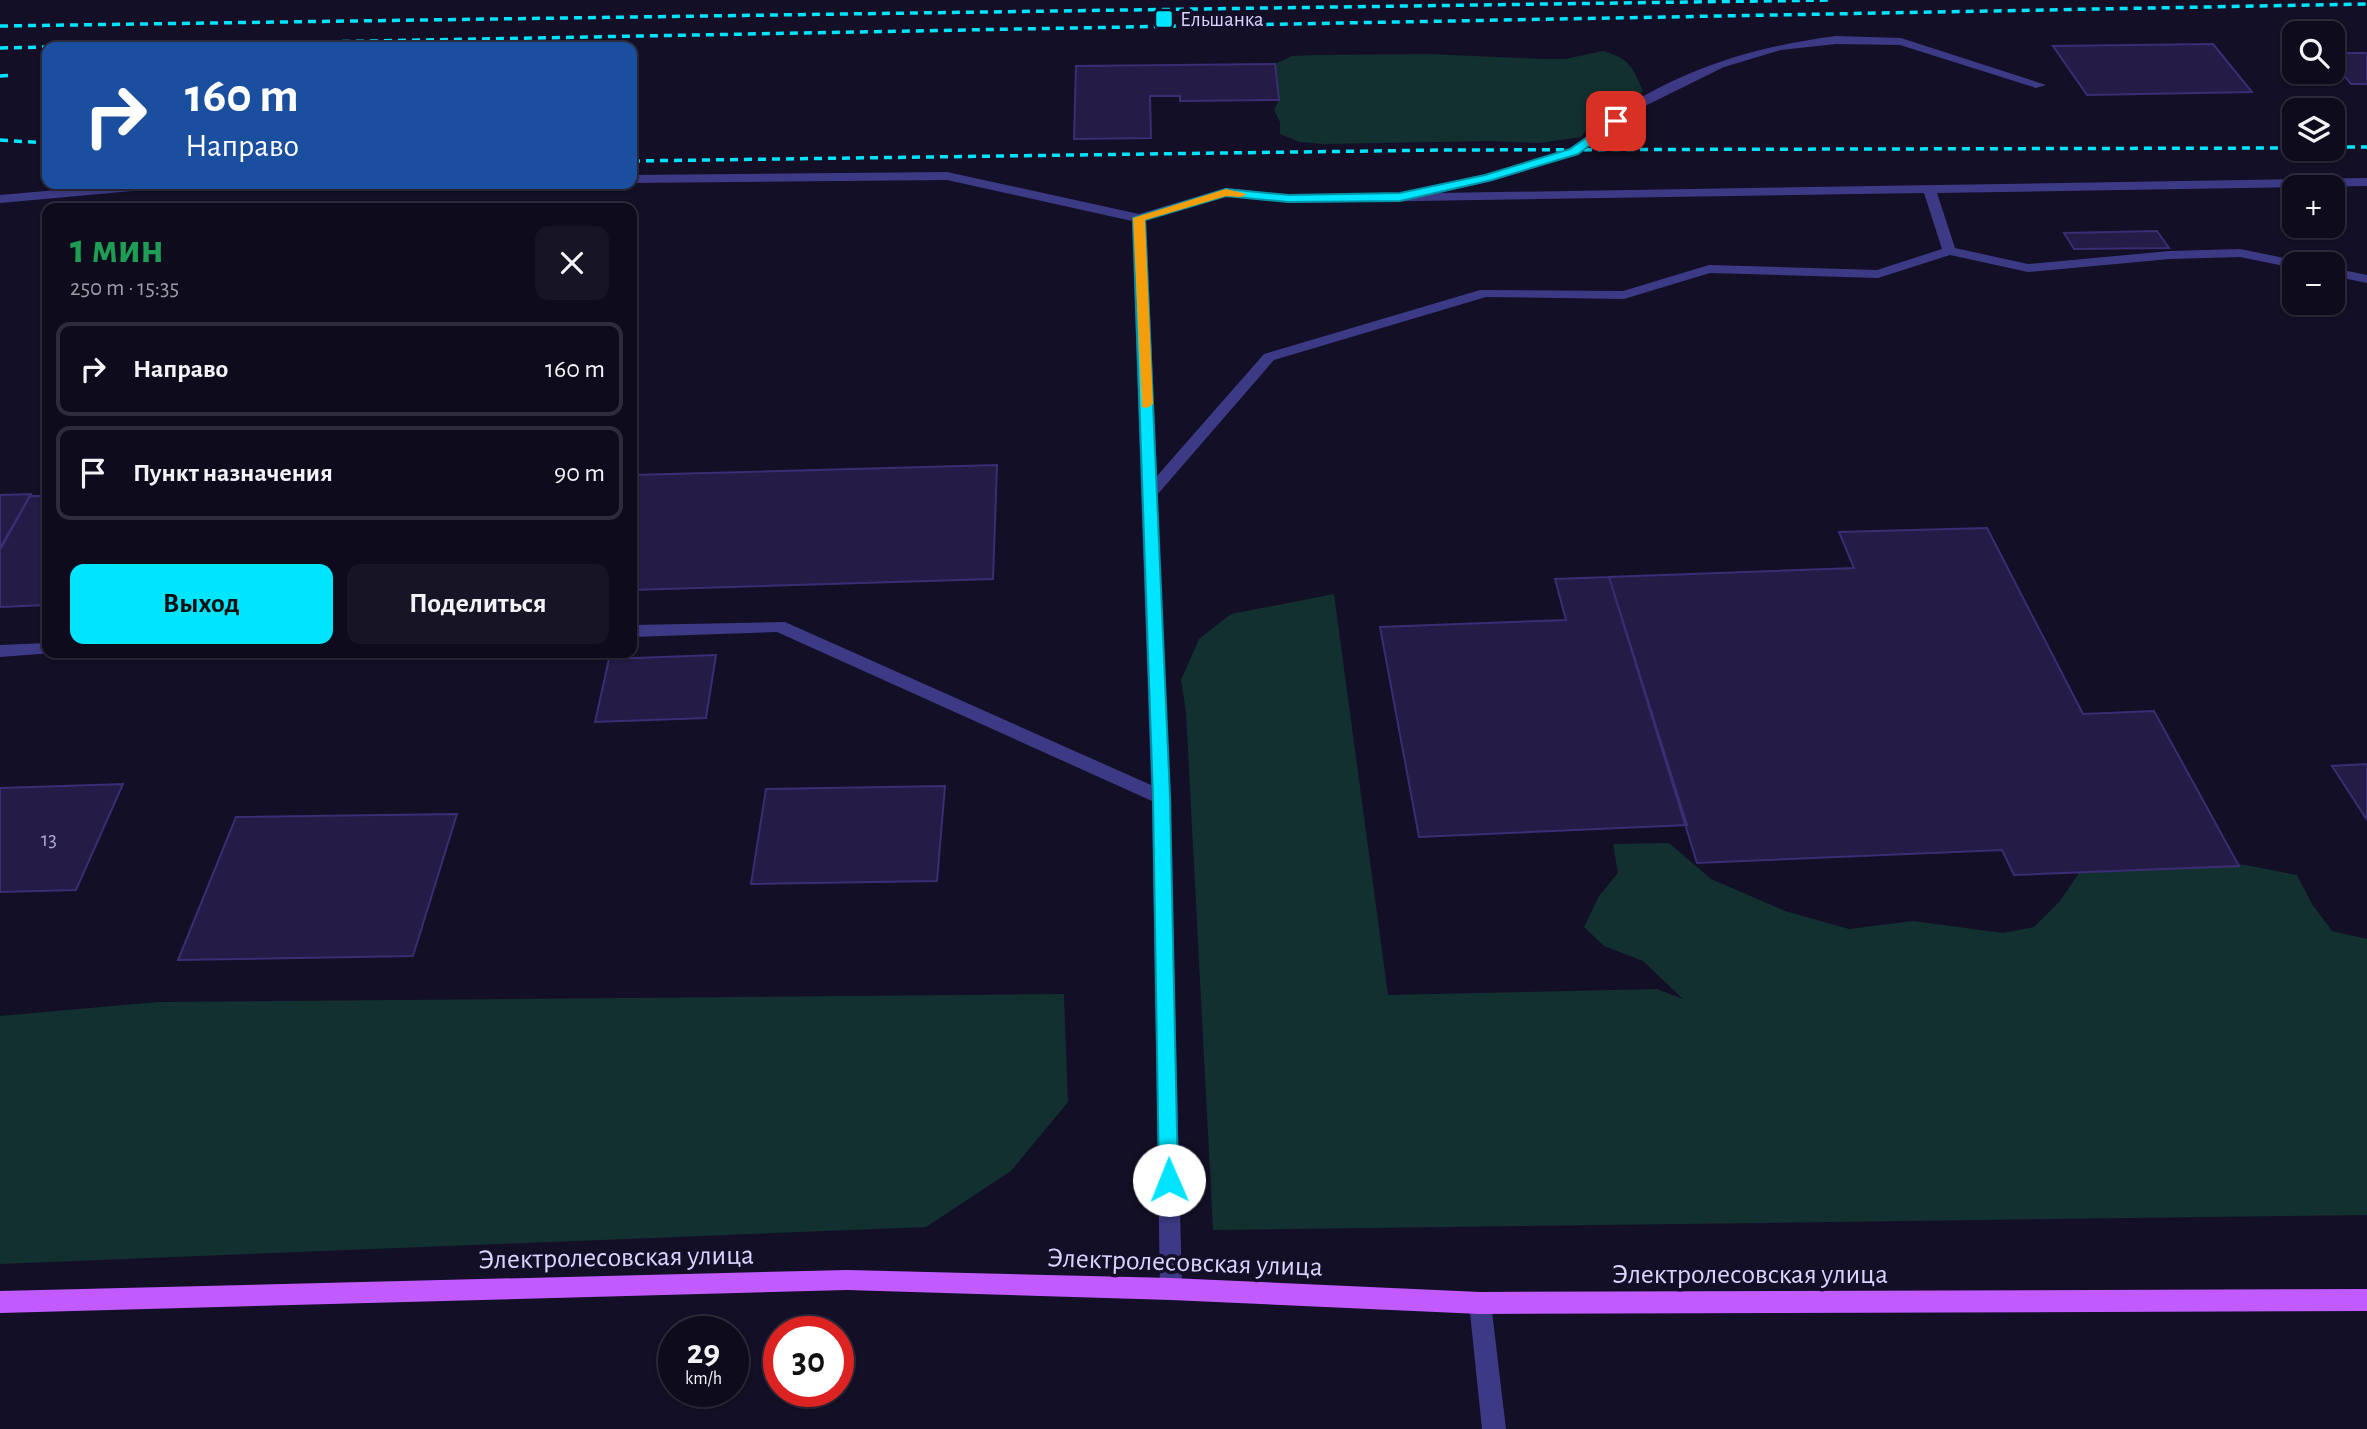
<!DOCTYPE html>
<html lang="ru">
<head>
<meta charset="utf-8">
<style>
	body { margin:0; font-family:"Alegreya Sans",sans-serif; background:#171425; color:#f1f3f6; height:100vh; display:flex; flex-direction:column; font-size:26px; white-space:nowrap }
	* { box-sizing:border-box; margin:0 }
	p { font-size:23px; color:#9b9ba3 }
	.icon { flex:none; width:38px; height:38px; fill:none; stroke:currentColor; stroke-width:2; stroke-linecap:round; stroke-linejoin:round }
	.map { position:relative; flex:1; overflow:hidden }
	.details { position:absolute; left:42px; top:203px; width:595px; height:455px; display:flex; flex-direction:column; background:#0e0b1c; border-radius:14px; box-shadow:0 2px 5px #0004,0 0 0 2px #2e2b3b }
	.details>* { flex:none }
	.hud { position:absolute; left:42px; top:42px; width:595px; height:147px; border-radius:14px; box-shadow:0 2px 5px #0004,0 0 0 2px #2e2b3b; background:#1a4fa0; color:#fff; overflow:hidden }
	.tools { position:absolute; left:2282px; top:21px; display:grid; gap:14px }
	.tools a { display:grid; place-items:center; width:63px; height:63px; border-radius:14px; background:#0e0b1c; box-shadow:0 2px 5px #0004,0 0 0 2px #2e2b3b; font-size:35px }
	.speed { position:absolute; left:658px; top:1316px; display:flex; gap:14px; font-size:35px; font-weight:700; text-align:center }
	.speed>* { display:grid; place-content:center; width:91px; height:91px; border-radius:50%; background:#0e0b1c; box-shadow:0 2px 5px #0004,0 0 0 2px #2e2b3b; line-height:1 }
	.speed small { font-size:18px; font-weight:400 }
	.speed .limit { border:10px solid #d22; background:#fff; color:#111 }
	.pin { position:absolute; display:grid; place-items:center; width:60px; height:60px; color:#fff; margin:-30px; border-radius:14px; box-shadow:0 4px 10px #0006 }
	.me { position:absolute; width:77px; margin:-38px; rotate:359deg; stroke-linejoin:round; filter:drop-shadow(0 0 5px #0008) }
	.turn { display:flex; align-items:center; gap:24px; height:147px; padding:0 28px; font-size:32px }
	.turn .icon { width:91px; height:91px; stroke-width:2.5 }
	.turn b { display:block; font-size:49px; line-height:60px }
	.round { display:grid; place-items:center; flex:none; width:74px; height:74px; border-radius:14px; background:#171425 }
	.headline { display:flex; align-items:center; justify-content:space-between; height:119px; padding:0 28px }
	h1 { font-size:42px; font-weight:700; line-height:52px; color:#1e9e55 }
	.action { display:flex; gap:14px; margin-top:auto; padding:14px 28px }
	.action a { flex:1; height:80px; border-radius:14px; background:#00e5ff; color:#111; font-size:28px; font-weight:700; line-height:80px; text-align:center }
	.action a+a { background:#171425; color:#f1f3f6 }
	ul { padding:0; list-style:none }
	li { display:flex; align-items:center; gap:21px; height:94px; margin:0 14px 10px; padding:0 14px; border:4px solid #2e2b3b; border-radius:14px }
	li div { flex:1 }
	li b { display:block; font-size:26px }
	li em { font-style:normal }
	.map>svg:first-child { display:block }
	.green { fill:#12302f }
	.building { fill:#241b47; stroke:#3b2d73; stroke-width:2 }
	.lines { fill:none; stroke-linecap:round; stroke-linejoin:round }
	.minor { fill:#3d3a85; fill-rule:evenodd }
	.major { fill:#c25bff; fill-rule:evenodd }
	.rail { stroke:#00e5ff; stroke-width:3.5; stroke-dasharray:8 6; stroke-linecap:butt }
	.route { fill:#00e5ff; stroke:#0095a6; stroke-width:2 }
	.slow { fill:#f59e0b }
	.poi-dot { fill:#00e5ff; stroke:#130f26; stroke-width:2.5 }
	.labels { text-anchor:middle; stroke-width:7; stroke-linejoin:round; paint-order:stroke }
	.far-poi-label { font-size:21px; fill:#d9d4ff; stroke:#130f26; text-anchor:start }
	.number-label { font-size:21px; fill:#aca6d1 }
	.near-street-label { font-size:28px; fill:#d9d4ff; stroke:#130f26 }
</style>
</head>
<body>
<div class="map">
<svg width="2367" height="1429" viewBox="0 0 2367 1429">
	<rect width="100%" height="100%" fill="#130f26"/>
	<!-- green -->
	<path class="green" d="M1603,51c27,8 29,15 40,40l-53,35 -9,11 -42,6 -48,-2 -167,3 -24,-2 -20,-8v-12l-6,-12 5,-10 -4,-36 17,-8 23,-1 112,-1 115,5h23z
		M1334,594l54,401 269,-6 26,10 -40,-38 -39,-15 -20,-19 15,-31 19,-23 -5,-29 56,-1 42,36 74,32 64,18 64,-8 90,12 31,-6 26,-26 19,-28c33,-6 67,-11 101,-13 39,-2 79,8 117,15l15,29 20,27 35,8v276l-1154,15 -27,-518 -5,-32 18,-41 32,-25z
		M1064,994l4,108 -57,69 -85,56 -926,37v-248l158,-14z"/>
	<!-- building -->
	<path class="building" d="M2213,44l39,48 -165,3 -34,-49z
		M2333,53h34v31h-16l-18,-22z
		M1275,64l4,36 -99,1v-5h-30l1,42 -77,1 2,-73z
		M2157,231l12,17 -95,1 -10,-16z
		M997,465l-4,114 -361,11v-115z
		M31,494l-31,54v-53z
		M30,496h17v109l-47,2v-57z
		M1987,528l96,186 71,-3 85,155 -225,9 -12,-25 -305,13 -88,-286 245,-9 -15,-36z
		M1609,577l78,248 -268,12 -39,-210 186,-7 -11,-41z
		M716,655l-10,63 -111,4 14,-63z
		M2367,764v56l-35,-54z
		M123,784l-47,106 -76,2v-104z
		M945,786l-8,95 -186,3 15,-95z
		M457,814l-44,142 -235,4 58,-143z"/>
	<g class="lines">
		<!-- minor -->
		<path class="minor" d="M1836,36l65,2 145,47 -10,3 -136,-43 -64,-1 -55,6 -57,17 -83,41 -63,46 -86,27 -53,12 928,-15v8l-430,7 18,55 73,16 142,-13 70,-2 59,12 2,3h-7v4l-54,-11 -70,2 -142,13 -78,-17 -72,23 -168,-5 -86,26 -138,-2 -212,63 -117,135 13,302 12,492 -3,7 -8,4 -8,-4 -3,-7 -8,-488 -375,-169 -145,5v-12l153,-3 366,163 -19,-564 -185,-41 -315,3v-8l315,-3 192,42 87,-26 63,7 148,-2 -5,-4 1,-3c45,-11 93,-19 135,-37 24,-11 43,-34 65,-47 67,-39 128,-56 203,-66zM1924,193l18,56 -65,21 -168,-5 -86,26 -143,-1 -216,64 -107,122 -11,-256 81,-24 62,7z
			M126,184h46l-6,4 -166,15v-8z
			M2333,268l34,7v8l-34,-7z
			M47,643v10h6l-53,4v-12z
			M1480,1292l8,3 3,8 15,126h-24l-13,-126 3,-8z"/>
		<!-- major -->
		<path class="major" d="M847,1270l324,8 309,14 887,-3v22l-887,3 -309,-14 -324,-10 -847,23v-22z"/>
		<!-- rail -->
		<path class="rail" d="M0,26l1830,-26
			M48,47l2319,-43
			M0,48l47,-1
			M0,76l14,-1
			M0,140l47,3
			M2333,147h34
			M632,161l811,-11 851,-2"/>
	</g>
	<!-- route -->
	<path class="route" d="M1616,117l6,4 -2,2 -42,31 -86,26 -92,21 -111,1 -63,-6 -81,24 25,577 8,383 -2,6 -7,3 -7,-3 -3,-6 -6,-383 -20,-579 93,-29 63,6 111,-2 85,-18 85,-26z"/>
	<!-- slow -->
	<path class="slow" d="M1226,189l21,5 -6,3 -15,-1 -81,24 8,184 -6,4 -5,-1 -9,-189z"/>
	<!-- markers -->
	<rect class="poi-dot" x="1155" y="10" width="18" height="18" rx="3.5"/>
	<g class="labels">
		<!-- far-poi labels -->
		<g class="far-poi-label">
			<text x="1180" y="26">Ельшанка</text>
		</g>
		<!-- number labels -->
		<g class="number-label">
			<text x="49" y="846">13</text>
		</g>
		<!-- near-street labels -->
		<g class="near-street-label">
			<text transform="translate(616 1256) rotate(-1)" y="10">Электролесовская улица</text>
			<text transform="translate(1185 1261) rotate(2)" y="10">Электролесовская улица</text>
			<text x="1750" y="1283">Электролесовская улица</text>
		</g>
	</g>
</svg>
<div class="tools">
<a><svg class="icon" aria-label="search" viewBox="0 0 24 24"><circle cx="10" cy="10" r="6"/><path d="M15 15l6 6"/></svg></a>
<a><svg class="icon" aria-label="layers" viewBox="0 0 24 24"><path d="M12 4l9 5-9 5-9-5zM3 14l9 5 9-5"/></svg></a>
<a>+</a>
<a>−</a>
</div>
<div class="speed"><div>29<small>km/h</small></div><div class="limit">30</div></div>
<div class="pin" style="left:1616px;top:121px;background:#d93025"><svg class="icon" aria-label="arrive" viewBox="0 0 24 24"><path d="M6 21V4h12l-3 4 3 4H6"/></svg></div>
<svg class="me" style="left:1169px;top:1180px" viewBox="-20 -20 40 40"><circle r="19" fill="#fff"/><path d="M0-13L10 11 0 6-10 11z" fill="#00e5ff"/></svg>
<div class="hud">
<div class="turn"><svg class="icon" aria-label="right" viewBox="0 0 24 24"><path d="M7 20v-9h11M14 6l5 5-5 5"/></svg><div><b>160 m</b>Направо</div></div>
</div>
<section class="details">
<div class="headline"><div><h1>1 мин</h1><p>250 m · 15:35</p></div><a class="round"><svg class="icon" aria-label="close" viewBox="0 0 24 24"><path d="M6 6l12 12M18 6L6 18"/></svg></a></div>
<ul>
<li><svg class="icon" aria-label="right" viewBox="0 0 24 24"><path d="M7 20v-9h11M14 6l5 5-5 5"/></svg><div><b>Направо</b></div><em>160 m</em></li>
<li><svg class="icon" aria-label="arrive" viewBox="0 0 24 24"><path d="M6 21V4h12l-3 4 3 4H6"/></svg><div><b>Пункт назначения</b></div><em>90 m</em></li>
</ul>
<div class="action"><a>Выход</a><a>Поделиться</a></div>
</section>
</div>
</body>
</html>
